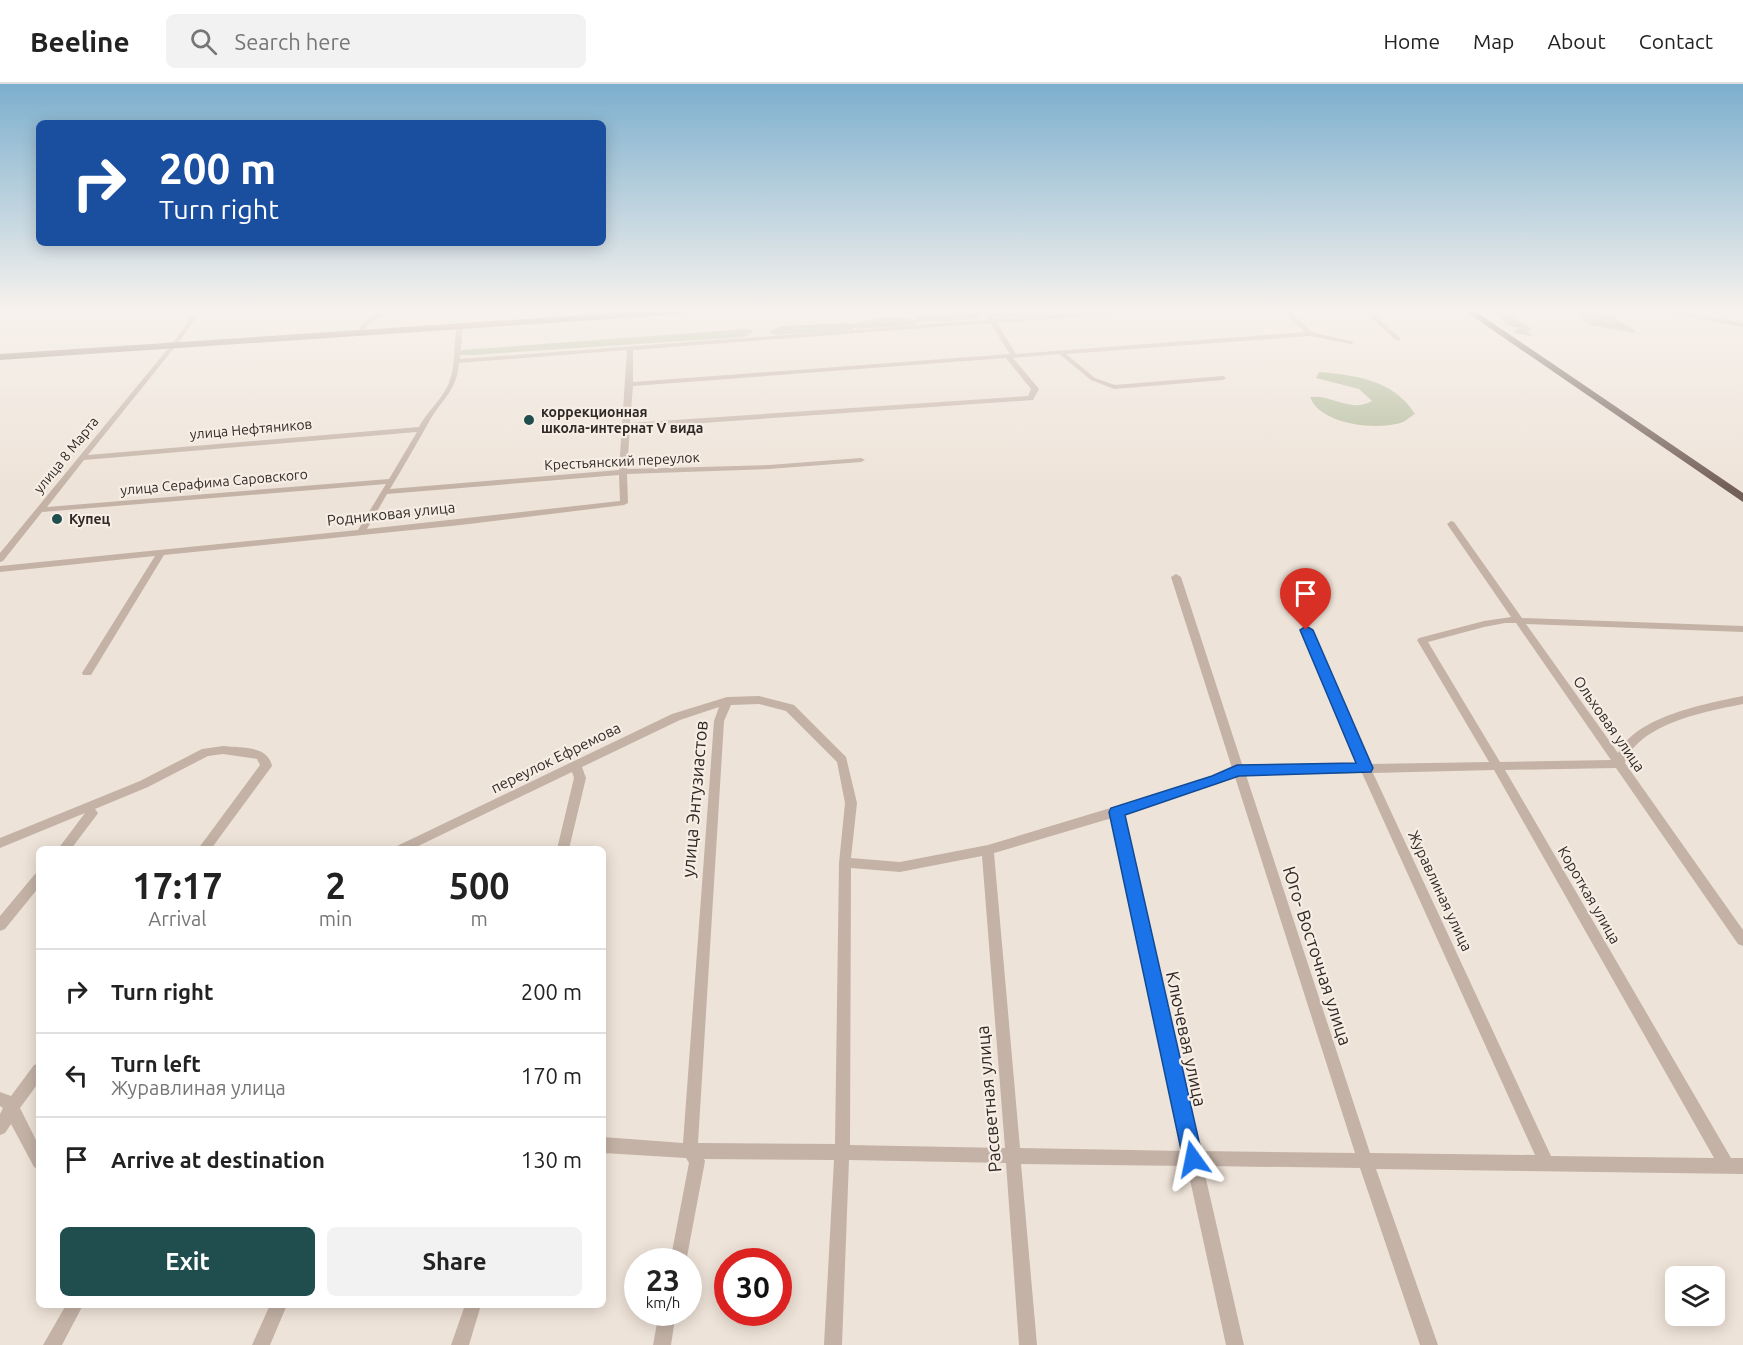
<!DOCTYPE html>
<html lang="en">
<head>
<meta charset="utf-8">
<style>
	body { margin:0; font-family:Ubuntu,sans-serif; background:#f2f2f2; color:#222; height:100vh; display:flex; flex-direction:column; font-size:22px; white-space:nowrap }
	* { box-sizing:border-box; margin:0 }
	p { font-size:20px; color:#767676 }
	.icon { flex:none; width:33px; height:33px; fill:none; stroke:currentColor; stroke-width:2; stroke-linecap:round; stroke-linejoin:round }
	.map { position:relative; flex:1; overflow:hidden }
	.details { position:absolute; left:36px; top:762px; width:570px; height:462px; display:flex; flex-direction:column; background:#fff; border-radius:9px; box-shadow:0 3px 15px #0003 }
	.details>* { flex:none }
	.top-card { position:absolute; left:36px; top:36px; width:570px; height:126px; border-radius:9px; box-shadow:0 3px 15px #0003; background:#1a4fa0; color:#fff; overflow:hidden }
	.tools { position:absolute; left:1665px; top:1182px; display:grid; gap:12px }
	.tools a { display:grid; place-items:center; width:60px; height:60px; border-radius:9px; background:#fff; box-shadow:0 3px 15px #0003; font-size:30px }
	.speed { position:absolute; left:624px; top:1164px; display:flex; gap:12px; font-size:30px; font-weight:700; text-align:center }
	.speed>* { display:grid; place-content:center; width:78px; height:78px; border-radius:50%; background:#fff; box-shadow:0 3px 15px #0003; line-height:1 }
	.speed small { font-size:15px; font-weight:400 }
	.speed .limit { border:9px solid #d22; background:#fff; color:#111 }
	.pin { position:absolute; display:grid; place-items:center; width:51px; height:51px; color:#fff; margin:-62px -26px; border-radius:50% 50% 50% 0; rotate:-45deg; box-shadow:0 0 6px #0007 }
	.pin .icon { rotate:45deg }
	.me { position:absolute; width:66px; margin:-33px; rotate:348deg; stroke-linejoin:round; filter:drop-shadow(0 0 4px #0008) }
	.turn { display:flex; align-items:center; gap:21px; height:126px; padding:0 24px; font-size:27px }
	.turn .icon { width:78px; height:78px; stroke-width:2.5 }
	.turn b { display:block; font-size:42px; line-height:51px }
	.eta { display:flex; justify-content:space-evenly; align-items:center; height:102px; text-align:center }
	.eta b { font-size:36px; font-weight:700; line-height:42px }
	.cta { display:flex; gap:12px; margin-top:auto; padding:12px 24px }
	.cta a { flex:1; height:69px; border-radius:9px; background:#204d4e; color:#fff; font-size:24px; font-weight:700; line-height:69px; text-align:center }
	.cta a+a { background:#f2f2f2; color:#222 }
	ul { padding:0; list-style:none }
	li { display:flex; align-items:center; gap:18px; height:84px; padding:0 24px; border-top:2px solid #e0e0e0 }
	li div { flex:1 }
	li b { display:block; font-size:22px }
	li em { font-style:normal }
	header { display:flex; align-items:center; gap:36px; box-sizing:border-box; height:84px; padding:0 30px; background:#fff; border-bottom:2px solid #e0e0e0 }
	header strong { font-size:28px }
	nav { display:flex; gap:33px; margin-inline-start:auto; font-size:21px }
	.search { width:420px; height:54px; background:#f2f2f2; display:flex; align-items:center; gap:15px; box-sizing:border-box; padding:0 21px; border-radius:9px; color:#767676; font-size:22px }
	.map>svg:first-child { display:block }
	.green { fill:#b2bb9a }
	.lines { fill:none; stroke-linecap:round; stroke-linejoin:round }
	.minor { fill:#c4b2a6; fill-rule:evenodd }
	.secondary { fill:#978277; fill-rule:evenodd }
	.primary { fill:#725f58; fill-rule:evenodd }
	.route { fill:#1a73e8; stroke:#114b97; stroke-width:1.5 }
	.poi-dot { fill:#204d4e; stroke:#f6ede4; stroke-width:2 }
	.labels { text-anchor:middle; stroke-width:4.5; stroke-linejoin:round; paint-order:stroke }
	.far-poi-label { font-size:14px; font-weight:bold; fill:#312926; stroke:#f6ede4; text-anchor:start }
	.far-street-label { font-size:14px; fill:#312926; stroke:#f6ede4 }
	.street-label { font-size:15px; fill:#312926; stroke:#f6ede4 }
	.near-street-label { font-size:18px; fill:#312926; stroke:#f6ede4 }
</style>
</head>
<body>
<header>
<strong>Beeline</strong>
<div class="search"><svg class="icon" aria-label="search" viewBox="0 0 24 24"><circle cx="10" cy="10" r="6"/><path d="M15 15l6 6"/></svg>Search here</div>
<nav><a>Home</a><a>Map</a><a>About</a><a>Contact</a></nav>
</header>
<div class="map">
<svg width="1743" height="1261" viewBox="0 0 1743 1261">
	<rect width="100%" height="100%" fill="#eee3d8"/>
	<!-- green -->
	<path class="green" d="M993,227h100l-95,7 -6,-2 -2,-3z
		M1487,227h15l26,15 3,4 -4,1 5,5 -18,-3 1,-3 5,-2 -14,-3 -3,-5z
		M1657,227h23l63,12v4z
		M981,228v6l-34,3h-27l-8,4 -55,4 -2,-2 -2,3 -76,5 -6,-2 1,-3 10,-4 67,-3c9,3 15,-3 23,-4 13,-2 31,-4 43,1l1,-4z
		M1583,228l31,4c6,9 16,8 22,17l-46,-8 -13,-10z
		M748,245l6,2 -10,6 -272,18h-12l-2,-3 4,-2z
		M1319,288c36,3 75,8 96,42 -4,2 -8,6 -12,8 -25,9 -83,3 -93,-25 24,-2 40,16 62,4l-13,-12 -43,-11z"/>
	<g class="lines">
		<!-- minor -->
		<path class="minor" d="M195,227h6l-22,31 -91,113 331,-28c8,-16 23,-27 30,-44 7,-18 4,-38 8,-57l3,-2 3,2 -3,33 528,-39 -5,-9h6l5,8 110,-8h28l-3,2 -132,10 19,31 289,-22 -23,-21h7l23,21 42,10 -3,2 -41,-8 -244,18 29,24 20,7 108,-9 3,2 -3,2 -109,9 -23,-9 -32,-26 -46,4 26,31 -6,11 -403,28 -3,41 142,-4 92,-7 4,2 -4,2 -92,7 -142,5 1,29 -4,2 -163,20 -297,30 -73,120h-8l-1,-2 73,-117 -155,16v-6l358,-36 28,-46 -344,28 -39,49 -3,1v-9l175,-213zM990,239l20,31 -377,28v-32zM627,266l-8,120 -229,19c14,-23 27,-46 40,-69 13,-22 27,-30 29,-57zM1006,274l25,31 -3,7 -398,27 3,-37zM417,348l-28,47 -342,28 37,-47zM619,391l1,26 -253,28 20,-35z
			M383,227h8l-23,13 -5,9h-4l-1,-1 5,-10z
			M1363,227h7l30,27v2h-4z
			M1451,437l3,1 68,96 221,8v6l-217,-8 92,129c19,-37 87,-49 125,-57v8c-36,7 -105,20 -118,59l118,167v16l-5,-2 -122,-176 -111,2 226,388h12v16l-367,-5 62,176h-18l-60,-177 -157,-2 41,179h-18l-39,-179 -166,-2 16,181h-18l-13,-182 -157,-3 -7,185h-18l10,-185 -130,-1 1,2 -19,101h-16l19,-99 -3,-5 -83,-5v-16l80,6 31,-422 5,-14 -39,13 -98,47 4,11 -17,71h-12l17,-71 -2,-6 -160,77h-17l2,-3 275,-132 55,-17 32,-1 35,9 52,52 11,46 -6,55 49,4 88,-17 225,-68 19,-9 -61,-191 5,-3 5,3 62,190 115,-2 -56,-135 5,-3 5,3 57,134 120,-2 -72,-122 2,-2 65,-17 27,-4 -64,-93zM1505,539h11l95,137 -111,2 -72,-120 56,-15zM759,620l27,7 51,51 8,41 -6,60 -4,281 -137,-1 26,-422 7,-16zM1494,686l220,388 -163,-2 -178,-383zM1362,689l173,382 -165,-2 -124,-378zM1235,693l120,376 -156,-2 -77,-336 99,-32zM1112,734l72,333 -164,-3 -26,-295zM982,772l23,292 -155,-3 1,-277 49,4z
			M223,662c17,2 45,-1 49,20l-61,83h-13l62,-84 -3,-6 -34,-5 -15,2 -60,31 -53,22 3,4 -2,3 -25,33h-13l27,-36 -85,35v-10l140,-57 62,-32z
			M39,789v14l-34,42 -5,2v-15l35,-42z
			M39,979v19l-19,26 19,38v24l-5,-3 -23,-43 -6,9 -5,2v-21l3,-6 -3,-2v-14l11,4 23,-31z
			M66,1221h17l-21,40h-19z
			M270,1221h17l-17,40h-18z
			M465,1221h16l-12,40h-18z
			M659,1228h17l-5,33h-18z"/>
		<!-- secondary -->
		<path class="secondary" d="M645,227h43l-4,3 -684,46v-6z"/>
		<!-- primary -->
		<path class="primary" d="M1465,227h10l268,182v9z"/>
	</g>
	<!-- sky -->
	<linearGradient id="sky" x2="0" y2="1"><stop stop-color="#7cafce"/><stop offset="0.56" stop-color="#f7f2ed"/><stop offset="1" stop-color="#f7f2ed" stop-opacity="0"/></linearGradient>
	<rect width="1743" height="404" fill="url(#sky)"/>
	<!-- route -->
	<path class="route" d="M1306,542l7,4 60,138 -2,4 -132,4 -114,39 78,344 -3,7 -7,3 -7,-3 -3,-7 -74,-347 2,-4 101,-32 25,-11 119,-2 -56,-133z"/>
	<!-- markers -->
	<g class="poi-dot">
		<circle cx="529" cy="336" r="6"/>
		<circle cx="57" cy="435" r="6"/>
	</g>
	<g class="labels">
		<!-- far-poi labels -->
		<g class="far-poi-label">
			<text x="541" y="333">коррекционная<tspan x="541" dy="16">школа-интернат V вида</tspan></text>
			<text x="69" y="440">Купец</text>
		</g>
		<!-- far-street labels -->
		<g class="far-street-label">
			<text transform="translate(251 345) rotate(-5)" y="5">улица Нефтяников</text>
			<text transform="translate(66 371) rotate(-51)" y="5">улица 8 Марта</text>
			<text transform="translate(622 377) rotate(-3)" y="5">Крестьянский переулок</text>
			<text transform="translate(214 398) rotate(-5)" y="5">улица Серафима Саровского</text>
		</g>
		<!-- street labels -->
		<g class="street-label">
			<text transform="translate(391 430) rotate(-6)" y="5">Родниковая улица</text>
			<text transform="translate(1609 640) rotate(55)" y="5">Ольховая улица</text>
			<text transform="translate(556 674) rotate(-26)" y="5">переулок Ефремова</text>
			<text transform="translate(1440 807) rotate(65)" y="5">Журавлиная улица</text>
			<text transform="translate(1589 811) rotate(60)" y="5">Короткая улица</text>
		</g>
		<!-- near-street labels -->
		<g class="near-street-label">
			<text transform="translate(695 715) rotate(-85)" y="6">улица Энтузиастов</text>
			<text transform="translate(1317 872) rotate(72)" y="6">Юго- Восточная улица</text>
			<text transform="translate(1186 955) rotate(78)" y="6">Ключевая улица</text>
			<text transform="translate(989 1015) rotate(-95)" y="6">Рассветная улица</text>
		</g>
	</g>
</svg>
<div class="tools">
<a><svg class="icon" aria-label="layers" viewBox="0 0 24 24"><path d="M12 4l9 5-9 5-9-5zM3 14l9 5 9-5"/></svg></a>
</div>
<div class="speed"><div>23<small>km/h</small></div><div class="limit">30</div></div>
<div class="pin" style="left:1306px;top:546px;background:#d93025"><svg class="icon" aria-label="arrive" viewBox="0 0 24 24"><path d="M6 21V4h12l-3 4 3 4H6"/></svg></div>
<svg class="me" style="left:1193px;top:1075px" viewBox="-20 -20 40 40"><path d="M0-17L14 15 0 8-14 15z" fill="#1a73e8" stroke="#fff" stroke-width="4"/></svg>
<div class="top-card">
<div class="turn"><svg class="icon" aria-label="right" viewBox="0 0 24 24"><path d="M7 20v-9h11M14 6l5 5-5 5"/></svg><div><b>200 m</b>Turn right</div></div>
</div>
<section class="details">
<div class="eta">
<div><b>17:17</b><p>Arrival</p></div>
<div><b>2</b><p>min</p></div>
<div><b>500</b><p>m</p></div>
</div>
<ul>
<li><svg class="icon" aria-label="right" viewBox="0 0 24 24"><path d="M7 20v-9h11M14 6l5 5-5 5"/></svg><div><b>Turn right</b></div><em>200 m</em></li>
<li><svg class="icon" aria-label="left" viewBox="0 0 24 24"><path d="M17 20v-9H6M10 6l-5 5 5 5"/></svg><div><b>Turn left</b><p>Журавлиная улица</p></div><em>170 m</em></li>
<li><svg class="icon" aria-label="arrive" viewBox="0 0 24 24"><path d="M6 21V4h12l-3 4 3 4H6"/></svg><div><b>Arrive at destination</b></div><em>130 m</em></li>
</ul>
<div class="cta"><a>Exit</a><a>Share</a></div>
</section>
</div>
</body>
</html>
